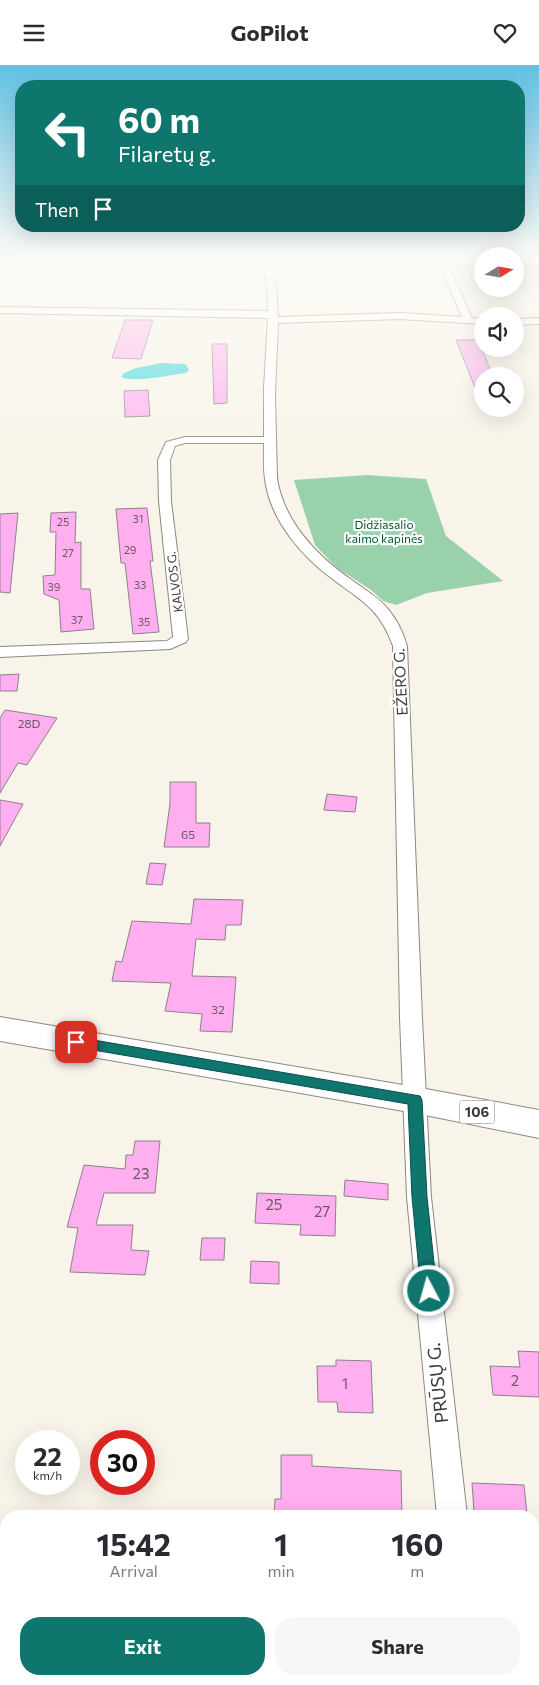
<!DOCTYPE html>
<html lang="en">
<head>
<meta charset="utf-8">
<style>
	body { margin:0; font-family:Commissioner,sans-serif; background:#f7f7f7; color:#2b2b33; height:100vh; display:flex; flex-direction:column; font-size:19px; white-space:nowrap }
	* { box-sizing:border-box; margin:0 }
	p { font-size:16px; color:#7c7c81 }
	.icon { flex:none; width:28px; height:28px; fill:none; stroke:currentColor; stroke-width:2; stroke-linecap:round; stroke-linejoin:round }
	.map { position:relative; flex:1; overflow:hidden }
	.details { position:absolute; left:0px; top:1445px; width:540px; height:175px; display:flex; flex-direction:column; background:#fff; border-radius:20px 20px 0 0; box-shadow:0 5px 20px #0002 }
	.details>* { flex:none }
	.guide { position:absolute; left:15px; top:15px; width:510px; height:152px; border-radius:20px; box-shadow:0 5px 20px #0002; background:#0f766e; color:#fff; overflow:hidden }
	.needle { width:32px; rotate:79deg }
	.controls { position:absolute; left:474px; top:182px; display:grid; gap:10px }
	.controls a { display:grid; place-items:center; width:50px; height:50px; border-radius:50%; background:#fff; box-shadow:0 5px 20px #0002; font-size:25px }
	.speed { position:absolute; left:15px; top:1365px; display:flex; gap:10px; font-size:25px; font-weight:700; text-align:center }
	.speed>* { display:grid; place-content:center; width:65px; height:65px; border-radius:50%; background:#fff; box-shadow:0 5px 20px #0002; line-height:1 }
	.speed small { font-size:12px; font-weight:400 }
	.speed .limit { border:8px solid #d22; background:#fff; color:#111 }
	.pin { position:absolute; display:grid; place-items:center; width:42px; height:42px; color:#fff; margin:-21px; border-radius:10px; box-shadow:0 2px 8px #0006 }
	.me { position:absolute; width:55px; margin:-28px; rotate:354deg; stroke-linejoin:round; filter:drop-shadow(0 0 4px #0008) }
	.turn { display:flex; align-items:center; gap:18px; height:105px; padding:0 20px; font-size:22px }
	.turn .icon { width:65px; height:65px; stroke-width:2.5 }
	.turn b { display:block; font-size:35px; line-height:42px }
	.then { display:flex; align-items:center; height:48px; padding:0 20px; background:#0003; gap:10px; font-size:19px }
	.eta { display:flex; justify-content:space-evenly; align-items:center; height:85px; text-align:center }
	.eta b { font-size:30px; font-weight:700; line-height:35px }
	.button { display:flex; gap:10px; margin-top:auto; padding:10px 20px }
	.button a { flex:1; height:58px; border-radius:20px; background:#0f766e; color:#fff; font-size:20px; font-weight:700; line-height:58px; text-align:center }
	.button a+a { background:#f7f7f7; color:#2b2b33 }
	header { display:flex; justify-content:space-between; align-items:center; height:65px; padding:0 20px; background:#fff; font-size:22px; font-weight:700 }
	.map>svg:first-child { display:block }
	.green { fill:#99d1ab }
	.water { fill:#39d4df }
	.building { fill:#ffaff0; stroke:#8b8289 }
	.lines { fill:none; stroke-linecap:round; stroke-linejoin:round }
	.street-casing { stroke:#8b887e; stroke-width:2 }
	.primary-casing { stroke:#8b887e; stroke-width:2 }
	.street { fill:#fff; fill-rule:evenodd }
	.primary { fill:#fff; fill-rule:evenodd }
	.route { fill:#0f766e; stroke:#0a4d48 }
	.labels { text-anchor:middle; stroke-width:4.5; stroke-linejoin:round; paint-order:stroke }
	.far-number-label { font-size:11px; fill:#6d5864 }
	.far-park-label { font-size:12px; fill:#06522d; stroke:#fff }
	.far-street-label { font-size:12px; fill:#3c3b36; stroke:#fff }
	.number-label { font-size:12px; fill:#6d5864 }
	.shield { fill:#fff; stroke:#767672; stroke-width:1 }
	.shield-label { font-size:14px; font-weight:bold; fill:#3c3b36 }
	.street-label { font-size:15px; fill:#3c3b36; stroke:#fff }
	.near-number-label { font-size:15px; fill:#6d5864 }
	.near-street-label { font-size:18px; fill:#3c3b36; stroke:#fff }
</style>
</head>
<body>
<header><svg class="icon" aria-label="menu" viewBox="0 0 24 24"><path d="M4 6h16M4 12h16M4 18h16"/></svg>GoPilot<svg class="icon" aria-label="heart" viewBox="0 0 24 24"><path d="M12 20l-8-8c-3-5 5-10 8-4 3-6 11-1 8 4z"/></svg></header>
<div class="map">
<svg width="539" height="1620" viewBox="0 0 539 1620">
	<rect width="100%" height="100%" fill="#f8f4e9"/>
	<!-- green -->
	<path class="green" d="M367,410l59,4 20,57 57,45 -76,12 -31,12 -13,-4 -12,-11 -35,-23 -21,-22 -21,-65z"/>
	<!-- water -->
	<path class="water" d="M162,298l24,1 3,6 -3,3c-15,2 -53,10 -65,4l3,-4 12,-5z"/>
	<!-- building -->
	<path class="building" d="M125,255h28l-12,39 -29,-1z
		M456,275h22l15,36h-11v29z
		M212,279h15v59l-13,1z
		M148,325l2,26 -25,1 -1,-26z
		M147,443l6,53h-3l9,71 -26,2 -8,-71h-4l-5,-54z
		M76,447l-1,31 6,-1v47h9l4,40 -33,3 -2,-32 -15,-6 -1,-18 12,-1 1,-43h-6l1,-19z
		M18,448l-8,80 -10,-1v-78z
		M19,609l-2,17h-17v-16z
		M5,645l52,8 -30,47 -9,-2 -18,30v-75z
		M170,717h26v41h14l-1,24h-45l6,-43z
		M327,729l30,3 -2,15 -31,-2z
		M0,735l23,4 -23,42z
		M150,798l16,1 -4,21 -16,-1z
		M194,834l49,1 -2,25h-15l-1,15 -29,-1 -4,37 44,1 -4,55 -32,-1 2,-17 -37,-3 6,-28 -59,-2 4,-20 6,1 10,-41 59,3z
		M135,1076h25l-5,52h-51l-8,32h37l-2,25 18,1 -4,24 -75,-3 8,-44 -11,-1 17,-62 41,4 1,-14h7z
		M345,1115l43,4v16l-44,-4z
		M257,1128l79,3 -1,40 -35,-1 1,-10 -46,-2z
		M202,1173h23l-1,22h-24z
		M251,1196l28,1v22l-29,-1z
		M518,1286l21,1v45l-46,-2 -3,-29 30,1z
		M336,1295l35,1 2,52 -35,-1 -1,-10h-19l-1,-36h19z
		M281,1390h31v11l89,5 1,45h-128l1,-17h6z
		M472,1418l52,2 3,29 -53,-2z"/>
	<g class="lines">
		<!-- street casing -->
		<g class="street-casing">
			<path id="street" d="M260,191h8l8,30 2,31 122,-4 62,4 -23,-54 4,-3h39v5h-34l24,53h10v6l-82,-5 -122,4 -3,72 2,83c6,42 39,77 72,100 13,10 28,18 39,31 9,11 15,23 19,37l15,372 9,179 36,319h-30l-30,-319 -7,-179 -7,-372c-14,-39 -32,-45 -63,-69 -28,-21 -58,-56 -64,-92 -3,-13 -2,-28 -2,-42h-79l-10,3 -5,14 1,41 17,138 -2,3 -16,7 -170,8v-10l167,-6 6,-4 -14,-136 -1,-41 8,-18 19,-5h79v-49l4,-70 -268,-5v-6l268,4 -1,-25z
				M539,193v6l-24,1v-6z
				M539,253v6l-24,1v-6z
				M452,1614h32l1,6h-32z"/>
		</g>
		<!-- primary casing -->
		<g class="primary-casing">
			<path id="primary" d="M0,952l415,70 124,23v28l-124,-25 -415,-72z"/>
		</g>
		<!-- street -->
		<use href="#street" class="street"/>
		<!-- primary -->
		<use href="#primary" class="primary"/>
	</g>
	<!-- sky -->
	<linearGradient id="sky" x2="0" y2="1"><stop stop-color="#62c1e4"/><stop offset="0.46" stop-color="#fcfaf5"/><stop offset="1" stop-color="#fcfaf5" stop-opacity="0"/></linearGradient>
	<rect width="539" height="418" fill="url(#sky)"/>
	<!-- route -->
	<path class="route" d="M76,972l344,59 2,4 5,97 10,94 -2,5 -6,3 -6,-3 -2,-5 -9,-94 -4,-93 -332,-57 -5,-2 -2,-3 2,-4z"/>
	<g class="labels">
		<!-- far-number labels -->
		<g class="far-number-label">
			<text x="138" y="458">31</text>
			<text x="63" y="461">25</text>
			<text x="130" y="489">29</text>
			<text x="68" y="492">27</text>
			<text x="140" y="524">33</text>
			<text x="54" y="526">39</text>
			<text x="77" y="559">37</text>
			<text x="144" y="561">35</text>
		</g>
		<!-- far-park labels -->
		<g class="far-park-label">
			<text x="384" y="464">Didžiasalio<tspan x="384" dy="14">kaimo kapinės</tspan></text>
		</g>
		<!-- far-street labels -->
		<g class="far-street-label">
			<text transform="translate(175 517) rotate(-97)" y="4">KALVOS G.</text>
		</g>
		<!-- number labels -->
		<g class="number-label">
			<text x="29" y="663">28D</text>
			<text x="188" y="774">65</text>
			<text x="218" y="949">32</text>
		</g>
		<!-- shield labels -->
		<rect class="shield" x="459.5" y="1035.5" width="35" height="23" rx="4"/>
		<g class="shield-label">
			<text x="477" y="1052">106</text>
		</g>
		<!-- street labels -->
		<g class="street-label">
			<text transform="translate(401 617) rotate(-93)" y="5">EŽERO G.</text>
		</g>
		<!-- near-number labels -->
		<g class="near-number-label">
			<text x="141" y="1114">23</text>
			<text x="274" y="1145">25</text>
			<text x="322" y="1152">27</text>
			<text x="515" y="1321">2</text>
			<text x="345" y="1324">1</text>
		</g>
		<!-- near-street labels -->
		<g class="near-street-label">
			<text transform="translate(438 1318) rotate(-96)" y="6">PRŪSŲ G.</text>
		</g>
	</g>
</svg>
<div class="controls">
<a><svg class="needle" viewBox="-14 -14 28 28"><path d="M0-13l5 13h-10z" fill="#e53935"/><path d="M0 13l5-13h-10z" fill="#7c7c81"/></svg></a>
<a><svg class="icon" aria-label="sound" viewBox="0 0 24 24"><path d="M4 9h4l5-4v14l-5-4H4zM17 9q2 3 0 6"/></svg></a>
<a><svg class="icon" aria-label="search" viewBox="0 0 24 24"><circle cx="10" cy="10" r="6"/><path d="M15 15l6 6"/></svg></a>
</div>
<div class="speed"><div>22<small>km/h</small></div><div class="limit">30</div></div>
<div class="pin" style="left:76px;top:977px;background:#d93025"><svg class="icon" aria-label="arrive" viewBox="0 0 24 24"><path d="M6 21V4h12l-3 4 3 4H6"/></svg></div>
<svg class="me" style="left:429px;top:1226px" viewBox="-20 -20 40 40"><circle r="17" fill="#0f766e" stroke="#fff" stroke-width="3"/><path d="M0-11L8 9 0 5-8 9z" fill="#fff"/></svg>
<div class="guide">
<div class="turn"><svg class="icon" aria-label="left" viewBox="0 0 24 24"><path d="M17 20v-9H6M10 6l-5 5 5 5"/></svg><div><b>60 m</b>Filaretų g.</div></div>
<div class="then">Then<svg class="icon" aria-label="arrive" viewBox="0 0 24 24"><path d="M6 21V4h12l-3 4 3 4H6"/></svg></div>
</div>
<section class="details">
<div class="eta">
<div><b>15:42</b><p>Arrival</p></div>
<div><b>1</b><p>min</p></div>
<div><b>160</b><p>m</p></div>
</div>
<div class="button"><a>Exit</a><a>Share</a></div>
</section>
</div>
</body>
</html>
